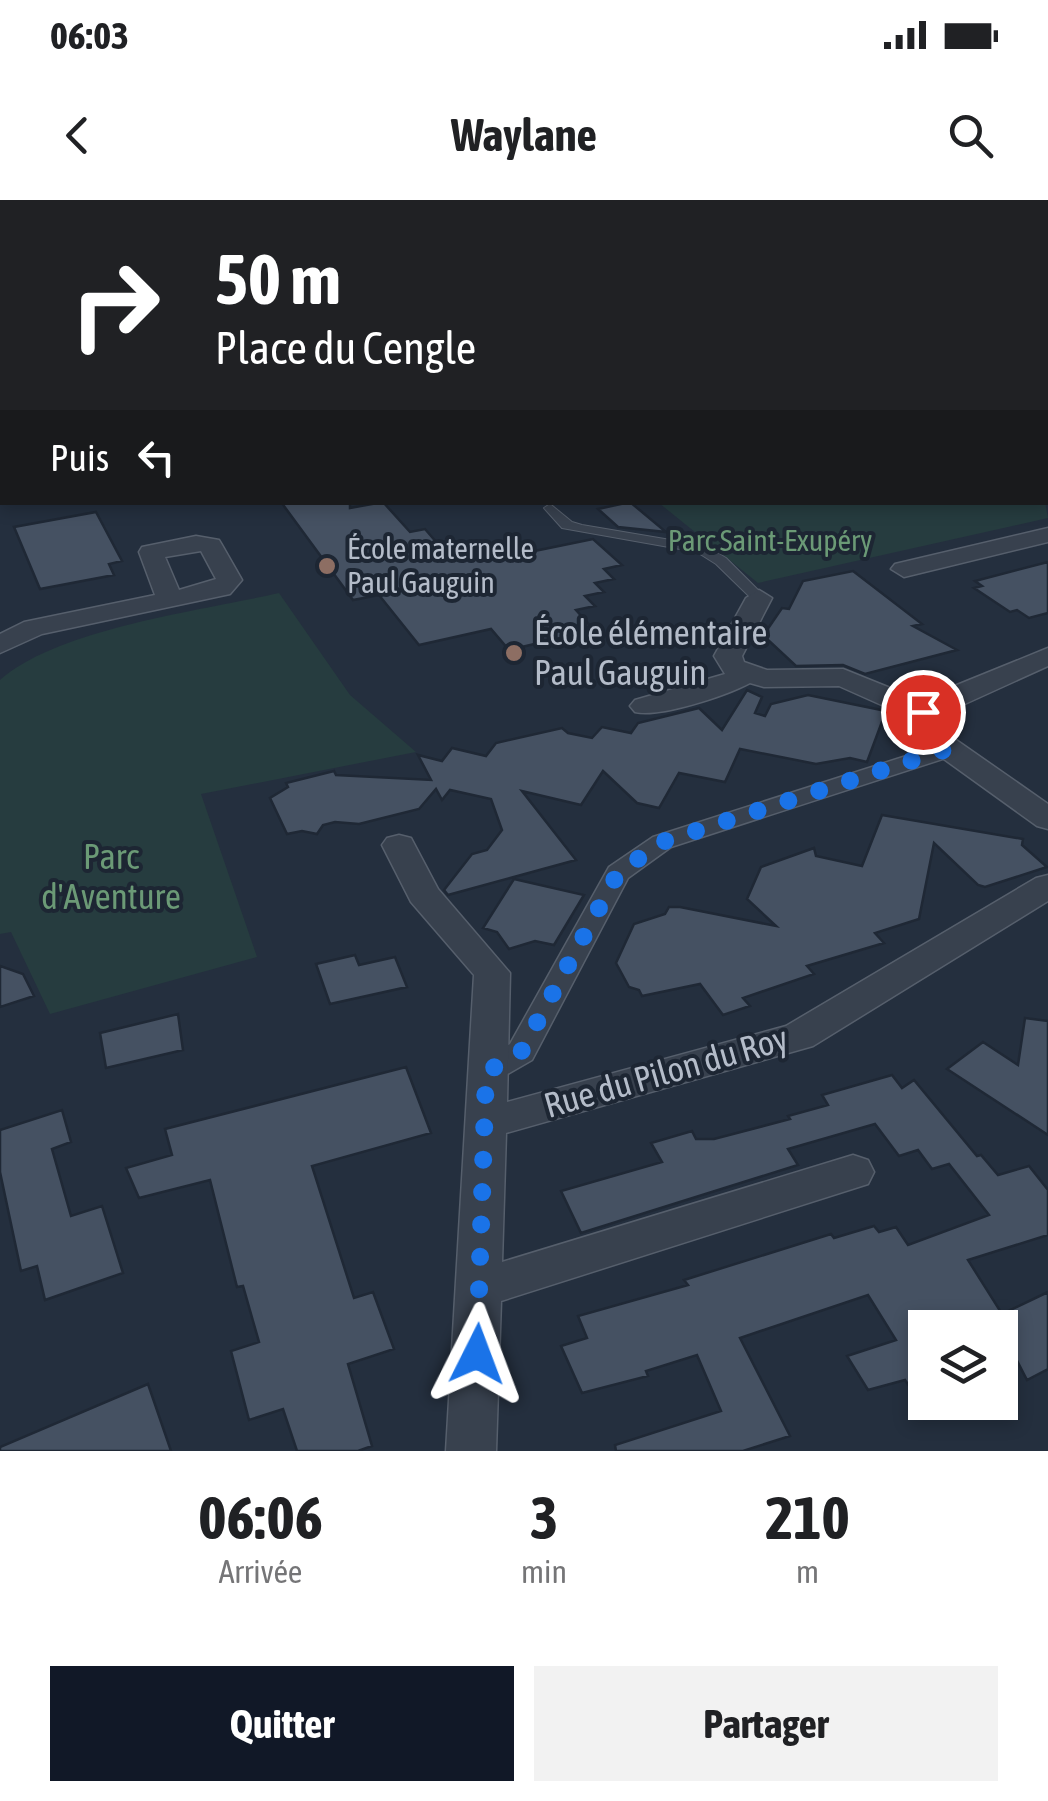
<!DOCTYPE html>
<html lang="fr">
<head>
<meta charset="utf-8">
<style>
	body { margin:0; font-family:"Asap Condensed",sans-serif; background:#f2f2f2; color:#202124; height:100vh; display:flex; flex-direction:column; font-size:38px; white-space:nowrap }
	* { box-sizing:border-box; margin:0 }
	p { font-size:32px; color:#757577 }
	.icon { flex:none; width:55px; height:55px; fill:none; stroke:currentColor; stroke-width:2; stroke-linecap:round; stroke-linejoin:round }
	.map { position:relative; height:1251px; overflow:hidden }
	.details { display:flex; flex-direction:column; background:#fff; flex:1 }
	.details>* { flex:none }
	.guide { position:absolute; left:0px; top:0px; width:1050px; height:305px; box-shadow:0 5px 15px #0003; background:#202124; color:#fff; overflow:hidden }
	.buttons { position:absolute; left:908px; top:1110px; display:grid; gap:20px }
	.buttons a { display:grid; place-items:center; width:110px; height:110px; border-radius:0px; background:#fff; box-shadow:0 5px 15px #0003; font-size:50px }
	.pin { position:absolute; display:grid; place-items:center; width:85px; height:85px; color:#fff; margin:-42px; border:5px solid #fff; border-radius:50%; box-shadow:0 2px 10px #0007 }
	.me { position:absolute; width:110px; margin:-55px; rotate:3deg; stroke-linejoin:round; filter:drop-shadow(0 0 8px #0008) }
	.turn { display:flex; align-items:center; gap:35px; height:210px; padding:0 50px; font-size:45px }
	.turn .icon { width:130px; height:130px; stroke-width:2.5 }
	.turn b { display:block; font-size:70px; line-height:85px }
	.then { display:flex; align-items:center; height:95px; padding:0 50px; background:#0003; gap:20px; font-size:38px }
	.eta { display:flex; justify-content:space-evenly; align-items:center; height:170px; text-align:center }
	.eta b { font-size:60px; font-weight:700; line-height:70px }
	.action { display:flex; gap:20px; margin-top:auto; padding:20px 50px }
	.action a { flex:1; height:115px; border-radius:0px; background:#111827; color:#fff; font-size:40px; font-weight:700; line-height:115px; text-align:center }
	.action a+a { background:#f2f2f2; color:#202124 }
	.status { display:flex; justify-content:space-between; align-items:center; height:70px; padding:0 50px; background:#fff; direction:ltr }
	.status svg { height:28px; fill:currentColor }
	header { display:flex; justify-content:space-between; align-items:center; height:130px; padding:0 50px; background:#fff; font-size:45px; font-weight:700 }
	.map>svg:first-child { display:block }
	.green { fill:#263c3f }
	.building { fill:#455162; stroke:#1f2835; stroke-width:2.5 }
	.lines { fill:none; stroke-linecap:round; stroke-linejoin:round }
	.service-casing { stroke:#565f6c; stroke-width:2 }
	.pedestrian-casing { stroke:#565f6c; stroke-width:3 }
	.minor-casing { stroke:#565f6c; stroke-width:3 }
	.secondary-casing { stroke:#565f6c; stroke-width:2 }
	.service { fill:#38414e; fill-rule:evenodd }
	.pedestrian { fill:#38414e; fill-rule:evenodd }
	.minor { fill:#38414e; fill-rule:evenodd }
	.secondary { fill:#465061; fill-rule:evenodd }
	.route { stroke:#1a73e8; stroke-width:18; stroke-dasharray:0 32.4 }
	.education-dot { fill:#8d6e63; stroke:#1d2633; stroke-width:4 }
	.labels { text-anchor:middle; stroke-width:8; stroke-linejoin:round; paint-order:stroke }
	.far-park-label { font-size:30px; fill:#6b9a76; stroke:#1d2633 }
	.far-poi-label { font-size:30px; fill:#b4bcc9; stroke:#1d2633; text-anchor:start }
	.poi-label { font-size:35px; fill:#b4bcc9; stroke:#1d2633; text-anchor:start }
	.park-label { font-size:35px; fill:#6b9a76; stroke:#1d2633 }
	.street-label { font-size:35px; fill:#b4bcc9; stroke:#1d2633 }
</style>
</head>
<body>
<div class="status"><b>06:03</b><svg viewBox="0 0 49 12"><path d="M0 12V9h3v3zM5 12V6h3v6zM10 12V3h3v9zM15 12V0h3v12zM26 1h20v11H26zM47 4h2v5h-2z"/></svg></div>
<header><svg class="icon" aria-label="back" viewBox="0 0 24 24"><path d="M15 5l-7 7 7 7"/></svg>Waylane<svg class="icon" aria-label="search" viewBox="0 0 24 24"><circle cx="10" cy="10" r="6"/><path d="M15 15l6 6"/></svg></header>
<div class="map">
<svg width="1048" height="1251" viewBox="0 0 1048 1251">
	<rect width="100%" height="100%" fill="#242f3e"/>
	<!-- green -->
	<path class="green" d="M1045,302l3,16 -290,65 -99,-80z
		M279,393l71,102 66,57 -215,42 56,163 -207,57 -39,-82 -11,2v-254c59,-52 200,-69 279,-87z"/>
	<!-- building -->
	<path class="building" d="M281,302h69v6l33,-6 27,30 15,-3 25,29 42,-8 8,8 93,-19 29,26 -18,4 10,10 -19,4 9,9 -19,4 10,10 -19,4 18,20 -85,20 -18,-21 -72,16 -40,-50 -26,5z
		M630,302l36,30 -48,-5 -20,-18z
		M96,312l26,49 -13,3 5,11 -74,14 -26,-62z
		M1048,362v51l-19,5 -12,-8 -7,2 -36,-24 8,-2 -7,-5z
		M853,371l69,53 -9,2 44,24 -92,24 -22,-9 -47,1 -29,-27v-9l15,-22 7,1 14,-28z
		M747,490l15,7 -7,16 10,3 6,-12 37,-9 78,16 -19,51 -17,-4 -34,6 -76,-15 -15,33 -46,-9 -20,35 -22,-5 -34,-32 -22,34 -59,-14 54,69 -128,35 -4,-5 28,-36 15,-4 15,-20 -11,-31 -41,-9 -8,10 -6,-11 -17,20 -60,15 -24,-2 -12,3 -6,9 -15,-3 -15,3 -17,-36 18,-11 -2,-4 48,-12 2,4 95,5 -13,-25 24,6 10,-13 34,8 10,-13 66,-15 6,5 24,5 10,-11 29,6 7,-10 61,-15 23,22z
		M882,615l141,24 -1,6 25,22 -62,20 -7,-2 -44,-42 -15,76 -44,14 9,10 -77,23 7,8 -71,24 7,8 -27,9 -23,-31 -58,12 -3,-6 -10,-3 -13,-24 18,-39 31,-10 4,-7h11l96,19 -29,-27 14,-32 53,-19 2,8 46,10z
		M514,679l70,16 -30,50 -19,-4 -26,8 -12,-17 -14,-4z
		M355,755l4,10 36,-8 12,30 -77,17 -14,-40z
		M0,766l23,8 11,22 -34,11z
		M178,814l5,36 -77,18 -6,-35z
		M1025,818l23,3v114l-101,-66 36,-27 35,23z
		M406,867l25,66 -119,33 42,132 19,-6 21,57 -46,15 24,82 -14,5h-61l-14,-42 -34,11 -18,-69 28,-9 -16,-56 -6,1 -27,-107 -71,18 -13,-30 46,-13 -7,-26z
		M892,875l10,13 12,-8 63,76 4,-1 17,20 31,-9 19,24v45l-80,25 34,54 46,-22v77l-21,11 -27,-52h-75v81l-20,-29 -37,10 -21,-34 49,-16 -28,-45 -128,43 50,98 -47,15h-127l-1,-6 106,-34 -24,-56 -51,16 2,5 -66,17 -21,-47 26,-8 -9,-22 110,-31 -4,-5 147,-46 3,4 40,-12 5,6 17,-5 12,18 81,-30 -40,-51 -17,5 -14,-19 -19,6 -24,-32 -87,25 10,16 -217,68 -20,-42 101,-29 -11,-19 41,-12 4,8h18l76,-20 -2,-3 40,-11 -6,-10z
		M62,910l9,32 -19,7 19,67 31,-10 21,67 -78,27 -8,-34 -16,5 -21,-99v-42z
		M148,1184l23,67h-171v-4z"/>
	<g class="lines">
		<!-- service casing -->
		<g class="service-casing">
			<path id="service" d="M754,0h10l2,2h-9z
				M550,304l22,18 10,3 124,21 20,12 40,40 -7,4 -5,-1 -38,-37 -19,-12 -135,-24 -18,-20z"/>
		</g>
		<!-- pedestrian casing -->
		<g class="pedestrian-casing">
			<path id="pedestrian" d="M950,542l8,2 4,5 -4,5 -287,93 -43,31 -96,182 -35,20 -11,3 -11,-3 -4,-8 4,-8 35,-20 99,-177 44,-30z"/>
		</g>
		<!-- minor casing -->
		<g class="minor-casing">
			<path id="minor" d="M202,0h22l1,2h-22z
				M972,0h18l1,2h-18z
				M0,22h2v10h-2z
				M0,68h2v10h-2z
				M0,130l2,1v11h-2z
				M0,200h2v12h-2z
				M1048,328v14l-144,35 -13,-8 4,-5z
				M196,336l23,4 3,5 20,35 -12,14 -188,40 -42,19v-19l24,-12 131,-27 -16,-43 3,-5zM201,351l15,28 -37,11 -14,-33z
				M759,390l13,8 -30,58 2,6 23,8 76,-1 77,31 128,-52v18l-114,52 5,10 109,76v25l-11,-3 -121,-87 -12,-24 -65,-29 -75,1 -14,-4c-24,13 -91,35 -115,29l-5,-6 5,-6 90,-26 -11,-18 32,-58z
				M399,635l12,3 27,51 72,84 -3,129 279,-76 250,-148 12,-3v26l-235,145 -307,87 -4,129 351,-107 15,5 6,12 -6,12 -367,117 -5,150h-50l28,-476 -63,-73 -29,-57 5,-7z"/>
		</g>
		<!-- secondary casing -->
		<g class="secondary-casing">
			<path id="secondary" d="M268,0h25l2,2h-25z
				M2,159v18l-2,1v-18z"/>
		</g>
		<!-- service -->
		<use href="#service" class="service"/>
		<!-- pedestrian -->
		<use href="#pedestrian" class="pedestrian"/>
		<!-- minor -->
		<use href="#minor" class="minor"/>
		<!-- secondary -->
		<use href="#secondary" class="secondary"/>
	</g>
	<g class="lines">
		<!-- route -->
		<path class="route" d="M477,1154l9,-282 35,-20 97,-179 44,-31 288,-94 -23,-15 -9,-17 5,-4"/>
	</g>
	<!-- markers -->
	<g class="education-dot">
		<circle cx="327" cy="366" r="10"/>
		<circle cx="514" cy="453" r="10"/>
	</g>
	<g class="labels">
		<!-- far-park labels -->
		<g class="far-park-label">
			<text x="770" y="351">Parc Saint-Exupéry</text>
		</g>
		<!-- far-poi labels -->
		<g class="far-poi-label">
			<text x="347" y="359">École maternelle<tspan x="347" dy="34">Paul Gauguin</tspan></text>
		</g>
		<!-- poi labels -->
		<g class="poi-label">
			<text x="534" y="445">École élémentaire<tspan x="534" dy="40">Paul Gauguin</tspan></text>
		</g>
		<!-- park labels -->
		<g class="park-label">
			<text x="111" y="669">Parc<tspan x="111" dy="40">d'Aventure</tspan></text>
		</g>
		<!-- street labels -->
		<g class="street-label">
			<text transform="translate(666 872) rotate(-16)" y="12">Rue du Pilon du Roy</text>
		</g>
	</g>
</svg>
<div class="buttons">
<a><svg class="icon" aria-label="layers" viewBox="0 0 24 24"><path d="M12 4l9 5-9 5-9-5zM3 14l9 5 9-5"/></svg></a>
</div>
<div class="pin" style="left:923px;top:512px;background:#d93025"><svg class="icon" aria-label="arrive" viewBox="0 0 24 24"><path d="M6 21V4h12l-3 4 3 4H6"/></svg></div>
<svg class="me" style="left:477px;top:1154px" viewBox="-20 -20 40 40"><path d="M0-17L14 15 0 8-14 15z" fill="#1a73e8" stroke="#fff" stroke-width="4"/></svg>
<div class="guide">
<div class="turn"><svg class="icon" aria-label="right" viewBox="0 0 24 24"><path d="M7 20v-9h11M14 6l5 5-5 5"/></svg><div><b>50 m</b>Place du Cengle</div></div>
<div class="then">Puis<svg class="icon" aria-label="left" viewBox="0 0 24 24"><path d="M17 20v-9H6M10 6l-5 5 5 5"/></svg></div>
</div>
</div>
<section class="details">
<div class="eta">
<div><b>06:06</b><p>Arrivée</p></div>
<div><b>3</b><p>min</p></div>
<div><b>210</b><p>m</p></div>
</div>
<div class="action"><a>Quitter</a><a>Partager</a></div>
</section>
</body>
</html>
